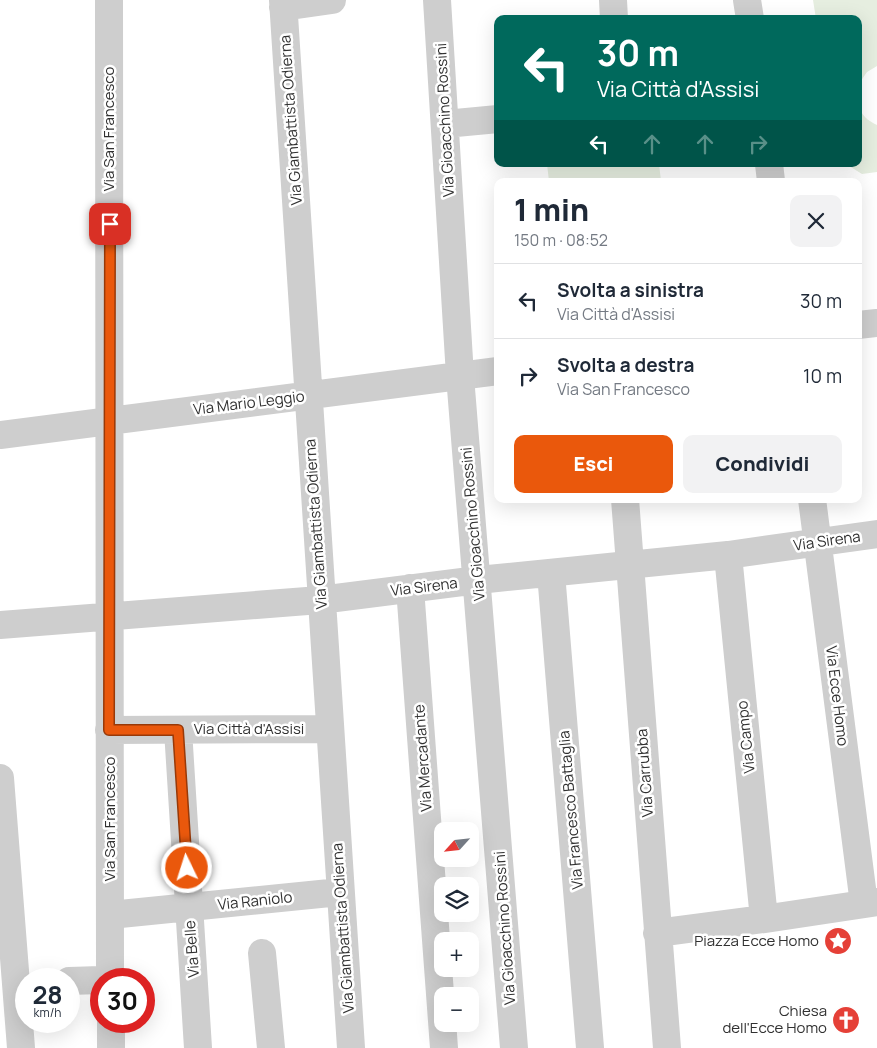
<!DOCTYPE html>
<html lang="it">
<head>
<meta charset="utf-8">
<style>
	body { margin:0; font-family:Manrope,sans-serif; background:#f2f2f3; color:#1f2937; height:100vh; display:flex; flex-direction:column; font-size:19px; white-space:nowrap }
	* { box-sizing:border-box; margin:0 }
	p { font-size:16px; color:#747a83 }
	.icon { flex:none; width:28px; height:28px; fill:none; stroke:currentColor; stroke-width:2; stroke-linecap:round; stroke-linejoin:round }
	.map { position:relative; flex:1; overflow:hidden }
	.details { position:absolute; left:494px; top:178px; width:368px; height:325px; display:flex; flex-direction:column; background:#fff; border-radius:10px; box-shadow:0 5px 20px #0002 }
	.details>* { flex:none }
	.top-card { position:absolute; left:494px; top:15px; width:368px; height:152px; border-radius:10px; box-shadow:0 5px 20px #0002; background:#00695c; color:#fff; overflow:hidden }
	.needle { width:32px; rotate:243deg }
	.buttons { position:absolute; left:434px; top:822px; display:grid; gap:10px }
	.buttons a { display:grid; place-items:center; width:45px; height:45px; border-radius:10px; background:#fff; box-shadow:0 5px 20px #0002; font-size:25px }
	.speed { position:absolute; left:15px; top:968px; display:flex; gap:10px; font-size:25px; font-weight:700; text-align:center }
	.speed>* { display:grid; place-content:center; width:65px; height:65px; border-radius:50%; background:#fff; box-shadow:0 5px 20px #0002; line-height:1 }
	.speed small { font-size:12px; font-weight:400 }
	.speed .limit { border:8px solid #d22; background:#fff; color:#111 }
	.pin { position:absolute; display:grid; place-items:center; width:42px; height:42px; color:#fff; margin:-21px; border-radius:10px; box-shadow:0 2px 8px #0006 }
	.me { position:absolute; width:55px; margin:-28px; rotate:356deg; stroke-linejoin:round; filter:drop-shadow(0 0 4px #0008) }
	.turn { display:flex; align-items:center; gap:18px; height:105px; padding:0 20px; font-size:22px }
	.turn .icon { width:65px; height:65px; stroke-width:2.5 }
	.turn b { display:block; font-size:35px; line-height:42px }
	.lanes { display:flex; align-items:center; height:48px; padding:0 20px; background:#0003; justify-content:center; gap:25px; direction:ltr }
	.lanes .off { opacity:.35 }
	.round { display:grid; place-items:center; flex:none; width:52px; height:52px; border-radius:10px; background:#f2f2f3 }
	.summary { display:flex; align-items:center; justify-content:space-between; height:85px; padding:0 20px }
	h1 { font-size:30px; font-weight:800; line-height:38px }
	.action { display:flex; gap:10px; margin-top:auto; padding:10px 20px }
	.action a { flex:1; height:58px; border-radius:10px; background:#ea580c; color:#fff; font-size:20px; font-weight:800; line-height:58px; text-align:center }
	.action a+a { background:#f2f2f3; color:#1f2937 }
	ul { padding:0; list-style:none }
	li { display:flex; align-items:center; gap:15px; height:75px; padding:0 20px; border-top:1px solid #e0e1e3 }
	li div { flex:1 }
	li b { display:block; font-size:19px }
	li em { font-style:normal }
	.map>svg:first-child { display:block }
	.green { fill:#e6eee0 }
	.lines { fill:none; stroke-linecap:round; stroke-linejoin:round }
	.minor { stroke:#cecece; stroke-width:28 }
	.route-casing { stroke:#983908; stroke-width:12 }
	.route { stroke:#ea580c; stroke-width:9 }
	.labels { text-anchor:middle; stroke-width:5; stroke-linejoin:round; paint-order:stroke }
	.street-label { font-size:15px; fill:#313131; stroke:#fff }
	.poi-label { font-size:15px; fill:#313131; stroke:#fff; text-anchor:end }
</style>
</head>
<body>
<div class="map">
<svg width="877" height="1048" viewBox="0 0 877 1048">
	<rect width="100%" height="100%" fill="#fff"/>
	<!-- green -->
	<path class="green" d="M813,0h64v66l-10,6 -9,13v-66h-42z
		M858,105c4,11 9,15 19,20v47l-15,2 -16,-10h12z
		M547,164h112l2,17h-112z"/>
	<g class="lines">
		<!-- minor -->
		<path class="minor" d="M109,0l1,979
			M283,0l68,1048
			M437,0l23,376 54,672
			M613,0l1,19
			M747,0l3,19
			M283,7l49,-7
			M445,124l53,-5
			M769,164l2,17
			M858,325l19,-2
			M0,435l498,-64
			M625,499l42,549
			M812,499l52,405
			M728,555l36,364
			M551,573l39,475
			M410,588l34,460
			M0,625l320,-25 158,-20 250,-25 149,-21
			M109,730l220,-1
			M178,730l20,318
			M0,778l21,270
			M110,915l230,-23
			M657,933l107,-14 113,-17
			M262,953l9,95
			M69,981l32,-1
			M111,1021v27"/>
	</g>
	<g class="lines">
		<!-- route casing -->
		<g class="route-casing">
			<path id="route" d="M110,224l-1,506h69l9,138"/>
		</g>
		<!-- route -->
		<use href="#route" class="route"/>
	</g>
	<!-- icons -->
	<defs>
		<g id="sight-disc" transform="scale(1.4375)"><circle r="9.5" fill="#e54037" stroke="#fff"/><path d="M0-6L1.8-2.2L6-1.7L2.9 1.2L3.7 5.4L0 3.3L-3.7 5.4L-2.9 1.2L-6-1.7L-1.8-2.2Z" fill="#fff"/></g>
		<g id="church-disc" transform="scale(1.4375)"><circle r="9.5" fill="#e54037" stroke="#fff"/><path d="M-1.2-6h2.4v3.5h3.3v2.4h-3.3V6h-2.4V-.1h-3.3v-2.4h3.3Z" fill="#fff"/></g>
	</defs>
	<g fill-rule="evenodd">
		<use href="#sight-disc" x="838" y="941"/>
		<use href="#church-disc" x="846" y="1020"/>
	</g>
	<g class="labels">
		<!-- street labels -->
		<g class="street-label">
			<text transform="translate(291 120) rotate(-94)" y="5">Via Giambattista Odierna</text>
			<text transform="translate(445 120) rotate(-93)" y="5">Via Gioacchino Rossini</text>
			<text transform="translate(109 129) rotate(-90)" y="5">Via San Francesco</text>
			<text transform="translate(249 403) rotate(-7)" y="5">Via Mario Leggio</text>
			<text transform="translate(316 524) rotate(-94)" y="5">Via Giambattista Odierna</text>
			<text transform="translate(473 524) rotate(-95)" y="5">Via Gioacchino Rossini</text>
			<text transform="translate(827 541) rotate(-8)" y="5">Via Sirena</text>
			<text transform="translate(424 587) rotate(-7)" y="5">Via Sirena</text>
			<text transform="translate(837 696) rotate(83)" y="5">Via Ecce Homo</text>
			<text x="249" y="734">Via Città d'Assisi</text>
			<text transform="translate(746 737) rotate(-96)" y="5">Via Campo</text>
			<text transform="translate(423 758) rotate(-94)" y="5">Via Mercadante</text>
			<text transform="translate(645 773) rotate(-94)" y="5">Via Carrubba</text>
			<text transform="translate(571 810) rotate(-95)" y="5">Via Francesco Battaglia</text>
			<text transform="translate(110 819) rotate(-90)" y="5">Via San Francesco</text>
			<text transform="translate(255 901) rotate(-6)" y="5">Via Raniolo</text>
			<text transform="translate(343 928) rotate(-94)" y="5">Via Giambattista Odierna</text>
			<text transform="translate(505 928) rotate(-94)" y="5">Via Gioacchino Rossini</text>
			<text transform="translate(192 949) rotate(-94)" y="5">Via Belle</text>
		</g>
		<!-- poi labels -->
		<g class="poi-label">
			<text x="819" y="946">Piazza Ecce Homo</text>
			<text x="827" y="1016">Chiesa<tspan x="827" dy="17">dell'Ecce Homo</tspan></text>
		</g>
	</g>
</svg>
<div class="buttons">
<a><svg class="needle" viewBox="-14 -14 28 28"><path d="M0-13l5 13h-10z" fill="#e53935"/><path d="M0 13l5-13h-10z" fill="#747a83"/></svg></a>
<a><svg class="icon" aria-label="layers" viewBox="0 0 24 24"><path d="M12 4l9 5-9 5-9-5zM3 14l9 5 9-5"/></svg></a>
<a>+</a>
<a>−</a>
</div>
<div class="speed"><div>28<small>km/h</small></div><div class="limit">30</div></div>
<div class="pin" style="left:110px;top:224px;background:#d93025"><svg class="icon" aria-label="arrive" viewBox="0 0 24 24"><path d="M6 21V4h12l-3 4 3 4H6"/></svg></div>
<svg class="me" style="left:187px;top:868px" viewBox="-20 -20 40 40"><circle r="17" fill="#ea580c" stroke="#fff" stroke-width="3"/><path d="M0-11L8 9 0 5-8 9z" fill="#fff"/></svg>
<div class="top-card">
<div class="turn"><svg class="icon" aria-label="left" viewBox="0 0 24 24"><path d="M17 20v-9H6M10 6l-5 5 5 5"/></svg><div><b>30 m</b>Via Città d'Assisi</div></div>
<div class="lanes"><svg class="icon" aria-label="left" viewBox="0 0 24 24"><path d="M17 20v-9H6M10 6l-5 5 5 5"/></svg><svg class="icon off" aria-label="ahead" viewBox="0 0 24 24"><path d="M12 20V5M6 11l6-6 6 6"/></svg><svg class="icon off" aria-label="ahead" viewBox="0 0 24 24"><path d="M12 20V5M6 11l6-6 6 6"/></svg><svg class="icon off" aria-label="right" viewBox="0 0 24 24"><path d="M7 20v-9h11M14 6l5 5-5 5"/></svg></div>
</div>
<section class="details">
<div class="summary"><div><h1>1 min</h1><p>150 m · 08:52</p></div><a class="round"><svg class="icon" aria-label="close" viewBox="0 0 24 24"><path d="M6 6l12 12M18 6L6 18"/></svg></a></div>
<ul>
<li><svg class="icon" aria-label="left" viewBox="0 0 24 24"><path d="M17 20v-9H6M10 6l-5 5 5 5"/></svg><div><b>Svolta a sinistra</b><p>Via Città d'Assisi</p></div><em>30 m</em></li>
<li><svg class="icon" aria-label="right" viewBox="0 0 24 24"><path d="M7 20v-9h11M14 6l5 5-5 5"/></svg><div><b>Svolta a destra</b><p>Via San Francesco</p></div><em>10 m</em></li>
</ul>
<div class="action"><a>Esci</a><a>Condividi</a></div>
</section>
</div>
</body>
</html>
